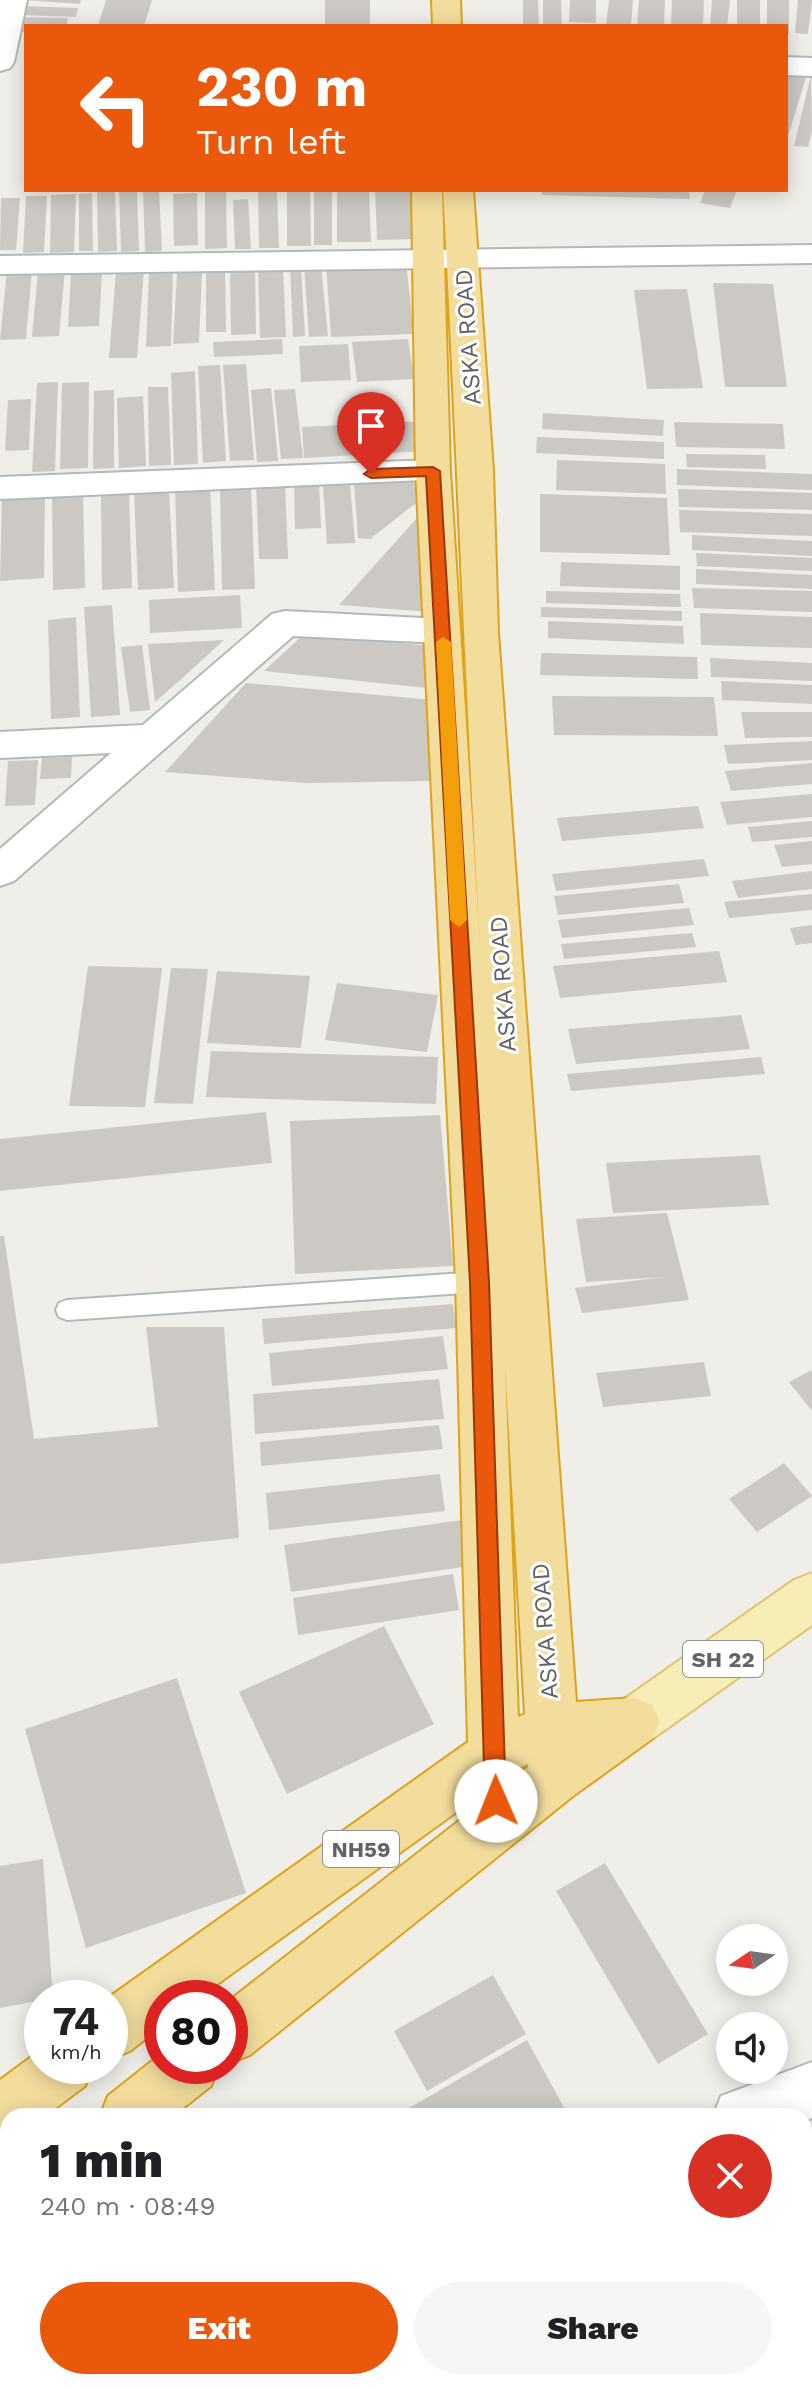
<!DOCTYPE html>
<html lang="en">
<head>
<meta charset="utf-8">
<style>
	body { margin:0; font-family:"Work Sans",sans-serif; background:#f6f6f6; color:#202124; height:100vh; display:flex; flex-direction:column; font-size:30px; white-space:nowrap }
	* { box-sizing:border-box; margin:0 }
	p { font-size:26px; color:#757577 }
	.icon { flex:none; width:44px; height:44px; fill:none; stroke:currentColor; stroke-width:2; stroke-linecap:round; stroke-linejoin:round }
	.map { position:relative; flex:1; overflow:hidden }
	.drawer { position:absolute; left:0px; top:2108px; width:812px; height:282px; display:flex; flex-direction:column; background:#fff; border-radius:24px 24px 0 0; box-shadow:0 4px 20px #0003 }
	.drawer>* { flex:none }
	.guide { position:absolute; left:24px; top:24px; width:764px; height:168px; border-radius:0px; box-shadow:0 4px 20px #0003; background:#ea580c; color:#fff; overflow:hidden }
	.needle { width:52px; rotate:257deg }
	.tools { position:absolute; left:716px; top:1924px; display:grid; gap:16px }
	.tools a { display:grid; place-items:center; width:72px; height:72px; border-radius:50%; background:#fff; box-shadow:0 4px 20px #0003; font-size:40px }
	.speed { position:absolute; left:24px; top:1980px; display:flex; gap:16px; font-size:40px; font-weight:700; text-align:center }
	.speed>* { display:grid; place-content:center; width:104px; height:104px; border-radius:50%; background:#fff; box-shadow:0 4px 20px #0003; line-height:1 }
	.speed small { font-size:20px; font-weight:400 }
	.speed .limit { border:12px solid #d22; background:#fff; color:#111 }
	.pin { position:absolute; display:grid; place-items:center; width:68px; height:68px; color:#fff; margin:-82px -34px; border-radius:50% 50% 50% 0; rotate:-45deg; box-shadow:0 0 8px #0007 }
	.pin .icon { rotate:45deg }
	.me { position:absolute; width:88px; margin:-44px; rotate:359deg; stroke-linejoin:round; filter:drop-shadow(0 0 6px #0008) }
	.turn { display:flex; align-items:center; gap:28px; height:168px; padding:0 40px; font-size:36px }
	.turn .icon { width:104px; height:104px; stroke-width:2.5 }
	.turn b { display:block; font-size:56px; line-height:68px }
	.round { display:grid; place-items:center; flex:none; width:84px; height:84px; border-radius:42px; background:#f6f6f6 }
	.overview { display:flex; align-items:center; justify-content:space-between; height:136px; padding:0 40px }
	h1 { font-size:48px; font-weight:800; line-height:60px }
	.action { display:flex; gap:16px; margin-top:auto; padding:16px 40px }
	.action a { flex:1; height:92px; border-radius:48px; background:#ea580c; color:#fff; font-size:32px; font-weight:800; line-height:92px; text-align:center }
	.action a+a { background:#f6f6f6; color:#202124 }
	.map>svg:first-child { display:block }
	.building { fill:#ccc9c5 }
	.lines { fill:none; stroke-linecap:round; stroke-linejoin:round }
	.lane-casing { stroke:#b5b8bb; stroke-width:4 }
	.street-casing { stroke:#b5b8bb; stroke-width:4 }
	.primary-casing { stroke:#e3c36f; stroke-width:4 }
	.highway-casing { stroke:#dfa219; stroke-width:4 }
	.lane { fill:#fff; fill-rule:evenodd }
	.street { fill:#fff; fill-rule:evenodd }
	.primary { fill:#f7edb7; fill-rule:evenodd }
	.highway { fill:#f2dd9d; fill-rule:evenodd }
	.route { fill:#ea580c; stroke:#983908; stroke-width:2 }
	.slow { fill:#f59e0b }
	.labels { text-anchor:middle; stroke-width:6; stroke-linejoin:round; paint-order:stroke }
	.shield { fill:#fff; stroke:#909295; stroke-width:2 }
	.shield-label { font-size:22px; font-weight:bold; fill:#606367 }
	.street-label { font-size:24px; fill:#606367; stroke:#fff }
</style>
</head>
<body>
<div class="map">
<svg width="812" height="2389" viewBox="0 0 812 2389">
	<rect width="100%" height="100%" fill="#f0eee9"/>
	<!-- building -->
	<path class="building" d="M24,0h57l-1,4z
		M106,0h46l-8,26h-46z
		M325,0h45v26h-45z
		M523,0h15l1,25h-16z
		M543,0h18l1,25h-19z
		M570,0h26v23l-27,-1z
		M609,0h24l-2,26h-25z
		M639,0h26l-1,26h-27z
		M672,0h32l-1,26h-32z
		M712,0h18l-3,26h-17z
		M737,0h23v26h-23z
		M767,0h22v36l-3,-10h-19z
		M798,0h14l-4,34 -13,-1z
		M21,6l57,2 -2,9 -57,-2z
		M20,17l48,1 -1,6h-44l3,8h-18z
		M786,75l20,2 -19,63h-1z
		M811,75l1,56 -4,16 -14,-1z
		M119,190h18l2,61 -18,1z
		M143,190h16l3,61 -17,1z
		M205,190h21l1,58 -22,1z
		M258,190h19l2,58h-20z
		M287,190h23l1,56h-24z
		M314,190h18v55h-18z
		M337,190h32l2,52h-34z
		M375,190h42l3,49 -43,1z
		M542,190h147l1,9 -148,-4z
		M705,190h32l-7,18 -30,-5z
		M115,191l2,60 -19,1 -1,-60z
		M92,193l1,58h-14v-57z
		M197,193l1,52 -24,1 -1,-52z
		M76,194l-2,58 -24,1 1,-58z
		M26,196h21l-3,56 -21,1z
		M1,198h19l-4,52h-16z
		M248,199l3,50h-16l-2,-49z
		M406,262l8,72 -83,3 -5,-72z
		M321,265l7,71 -19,1 -5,-71z
		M225,266l1,66h-20v-65z
		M283,266l3,71 -26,1 -2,-71z
		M290,266h11l4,70 -12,1z
		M255,267l1,67 -25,1 -1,-67z
		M32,269l-6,70 -26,1 7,-70z
		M65,270l-6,66 -27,1 6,-66z
		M144,270l-7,88h-28l7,-87z
		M173,271l-2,75 -25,1 3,-75z
		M102,272l-3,54 -31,1 3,-54z
		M202,272l-3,71 -26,1 4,-71z
		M713,283l60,1 14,103h-62z
		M687,289l16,99 -56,1 -13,-99z
		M282,339l1,15 -69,3 -1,-15z
		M408,339l6,40 -57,3 -5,-40z
		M348,344l3,36 -50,2 -2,-36z
		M246,364l8,96 -24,1 -7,-96z
		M220,365l6,96 -23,2 -5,-97z
		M195,371l3,93 -24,1 -3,-92z
		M58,382l-3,89 -23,1 5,-89z
		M89,382l-1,86 -28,1 2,-86z
		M148,387h20l3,78 -22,1z
		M271,388l7,73 -21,1 -6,-72z
		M295,389l8,69 -22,1 -7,-69z
		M114,390v78l-21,1 1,-78z
		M143,396l3,70 -27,2 -2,-70z
		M31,399l-2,51 -24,1 3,-51z
		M543,413l121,7 -1,16 -121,-7z
		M422,421l4,30 -122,7 -2,-31z
		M674,422l109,2 2,25 -109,-2z
		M537,437l127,5v17l-128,-6z
		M686,454l79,1 1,14 -79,-2z
		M557,460l108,4 1,30 -110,-4z
		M677,469l135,5v16l-135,-5z
		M414,481l2,22 -46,36 -12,-1 -4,-56z
		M285,483l3,76h-29l-3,-75z
		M319,483l2,45 -26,1 -1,-45z
		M350,483l5,60 -28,1 -4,-60z
		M210,486l5,104 -37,2 -3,-104z
		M251,486l4,103 -33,1 -2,-103z
		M169,489l5,99 -36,2 -4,-99z
		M678,489l134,4v17l-133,-3z
		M83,491l2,97 -32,2 -1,-97z
		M129,491l3,97 -30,2 -1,-97z
		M45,492l-1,86 -44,3 2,-86z
		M540,494l127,4 3,57 -130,-3z
		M679,510l133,4v22l-132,-4z
		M417,518l11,11 2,83 -91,-7z
		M692,535l120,6v15l-120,-6z
		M696,553l116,5v13l-115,-5z
		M561,562l119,4v24l-120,-4z
		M696,569l116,6v14l-116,-5z
		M692,588l120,3v21l-118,-4z
		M546,591l134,3 1,13 -135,-4z
		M240,595l2,33 -92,5 -1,-33z
		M112,605l8,110 -29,2 -7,-110z
		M541,607l141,4v10l-141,-4z
		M700,613l112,4v31l-111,-3z
		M76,617l4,100 -29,2 -3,-99z
		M548,621l135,5 1,18 -136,-6z
		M304,634l129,12 -6,42 -163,-17z
		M224,640l-37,34 -32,28 -7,-58z
		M142,645l8,65 -20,2 -9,-65z
		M541,653l156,4 1,22 -158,-4z
		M710,658l102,5v18l-101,-4z
		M721,681l91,4v19l-90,-4z
		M246,683l188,17v81l-128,2 -141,-11z
		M552,696l162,1 4,39 -164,-1z
		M741,712h71v25l-67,1z
		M812,741v19l-84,4 -4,-19z
		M72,757l-1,21 -31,1 2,-21z
		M38,760l-3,45 -30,1 3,-45z
		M812,763v21l-81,7 -6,-20z
		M812,794v23l-85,8 -7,-23z
		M698,806l6,22 -142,13 -5,-23z
		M812,821v16l-60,5 -4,-15z
		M812,841v23l-30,3 -8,-22z
		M704,859l5,17 -153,15 -4,-17z
		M812,871v18l-74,9 -6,-17z
		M679,884l5,19 -126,12 -4,-19z
		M812,894v16l-83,8 -5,-16z
		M689,908l5,17 -132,13 -4,-18z
		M812,925v18l-16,2 -6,-17z
		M692,933l4,14 -132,12 -3,-15z
		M719,951l8,31 -167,16 -7,-32z
		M88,966l74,2 -17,139 -76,-1z
		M171,968l37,1 -15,135 -39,-1z
		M217,971l93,5 -9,72 -94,-5z
		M337,983l101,12 -11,57 -102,-12z
		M741,1015l9,34 -174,15 -8,-35z
		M211,1051l227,6 -2,47 -230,-7z
		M761,1057l4,17 -194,17 -4,-17z
		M266,1112l6,51 -272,28v-52z
		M440,1115l13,151 -158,8 -5,-153z
		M760,1155l9,50 -156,8 -7,-50z
		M667,1213l22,87 -107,13 -7,-25 89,-11 -78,5 -10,-63z
		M0,1236h4l30,203 124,-12 -12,-100h78l15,211 -239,26z
		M453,1304l3,24 -192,16 -2,-25z
		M443,1336l5,33 -176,17 -3,-33z
		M704,1362l7,34 -108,11 -7,-34z
		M812,1370v41l-23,-29z
		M439,1379l5,40 -189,15 -2,-40z
		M439,1425l4,24 -182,17 -1,-24z
		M784,1463l28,33 -55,36 -28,-33z
		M440,1474l5,37 -176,19 -3,-37z
		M462,1520l8,46 -179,26 -7,-47z
		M453,1574l6,36 -161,25 -5,-37z
		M384,1626l50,98 -147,70 -48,-102z
		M177,1678l69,215 -160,55 -61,-219z
		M43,1859l10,139 -53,10v-142z
		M605,1863l103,171 -50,30 -102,-173z
		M493,1975l33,59 -99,57 -33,-60z
		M527,2040l40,73 -6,3h-166z
		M202,2382h237l2,7h-237z"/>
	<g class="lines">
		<!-- lane casing -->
		<g class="lane-casing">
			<path id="lane" d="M479,1272l8,3 3,7 -3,7 -8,3 -412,28 -8,-3 -3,-7 3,-7 8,-3z"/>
		</g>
		<!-- street casing -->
		<g class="street-casing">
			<path id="street" d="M0,0h27l-13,62 -4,6 -10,3z
				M786,57l26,1v18l-26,-1z
				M812,245v18l-812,11v-18z
				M433,460l12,3 5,8 -5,8 -445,20v-22z
				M285,611l157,8 13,3 5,9 -5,9 -13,3 -149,-7 -279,245 -14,5v-37l111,-96 -111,5v-26l143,-7 129,-111z
				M812,2062v56l-8,3v-5h-91l8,-20z
				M8,2372v10h56v7h-60z"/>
		</g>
		<!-- primary casing -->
		<g class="primary-casing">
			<path id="primary" d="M812,1573v52l-160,114 -18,7 -18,-7 -8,-17 8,-17 178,-125z"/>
		</g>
		<!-- highway casing -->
		<g class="highway-casing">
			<path id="highway" d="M432,0h28l1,26h-28z
				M412,190h30l8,281 30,473c-15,-251 -23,-503 -37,-754h30l20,280 5,163 78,1069 58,-4 18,7 8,17 -8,17 -79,57 -323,259 -20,8v-63l239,-187v-10l-271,195h-36v28l-32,25 -20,8 -2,-61 360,-256 -12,-460 -40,-811zM505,1365l20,349 -7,3zM528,1764v3l-8,6v-5z
				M42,2049v17h51l-8,20 -40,30h-37v24l-8,3v-63z
				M162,2053v13h57l-8,20 -38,30h-73l8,-20z
				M8,2193v62l-8,3v-62z"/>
		</g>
		<!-- lane -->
		<use href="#lane" class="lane"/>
		<!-- street -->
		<use href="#street" class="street"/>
		<!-- primary -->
		<use href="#primary" class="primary"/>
		<!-- highway -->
		<use href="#highway" class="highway"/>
	</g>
	<!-- route -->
	<path class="route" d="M433,467l7,4 49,811 17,519 -3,8 -7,3 -8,-3 -3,-8 -15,-519 -44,-806 -55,2 -7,-4 7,-5z"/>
	<!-- slow -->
	<path class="slow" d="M443,637l8,5 16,278 -8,7 -9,-7 -14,-278z"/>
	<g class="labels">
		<!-- shield labels -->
		<g class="shield">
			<rect x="683" y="1641" width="80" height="36" rx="6"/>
			<rect x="323" y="1831" width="76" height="36" rx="6"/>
		</g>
		<g class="shield-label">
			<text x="723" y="1667">SH 22</text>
			<text x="361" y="1857">NH59</text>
		</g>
		<!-- street labels -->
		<g class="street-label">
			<text transform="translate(468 337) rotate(-94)" y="8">ASKA ROAD</text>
			<text transform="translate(503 984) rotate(-94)" y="8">ASKA ROAD</text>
			<text transform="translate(545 1631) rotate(-94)" y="8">ASKA ROAD</text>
		</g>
	</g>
</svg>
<div class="tools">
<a><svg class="needle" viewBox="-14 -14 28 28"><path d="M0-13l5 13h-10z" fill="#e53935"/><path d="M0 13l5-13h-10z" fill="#757577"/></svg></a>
<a><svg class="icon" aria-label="sound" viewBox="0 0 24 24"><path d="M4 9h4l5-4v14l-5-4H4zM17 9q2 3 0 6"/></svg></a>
</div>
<div class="speed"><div>74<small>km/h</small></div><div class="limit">80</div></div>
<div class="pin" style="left:371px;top:474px;background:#d93025"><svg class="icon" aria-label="arrive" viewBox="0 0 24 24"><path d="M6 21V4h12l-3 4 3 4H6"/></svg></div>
<svg class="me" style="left:496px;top:1801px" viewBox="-20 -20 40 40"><circle r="19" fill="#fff"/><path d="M0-13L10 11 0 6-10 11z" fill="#ea580c"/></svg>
<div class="guide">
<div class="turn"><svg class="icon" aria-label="left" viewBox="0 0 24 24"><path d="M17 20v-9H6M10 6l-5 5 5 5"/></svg><div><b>230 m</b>Turn left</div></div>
</div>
<section class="drawer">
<div class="overview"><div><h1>1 min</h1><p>240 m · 08:49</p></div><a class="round" style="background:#d93025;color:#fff"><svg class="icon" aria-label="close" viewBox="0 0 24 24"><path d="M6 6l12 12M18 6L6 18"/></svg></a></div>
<div class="action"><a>Exit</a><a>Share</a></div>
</section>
</div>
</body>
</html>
